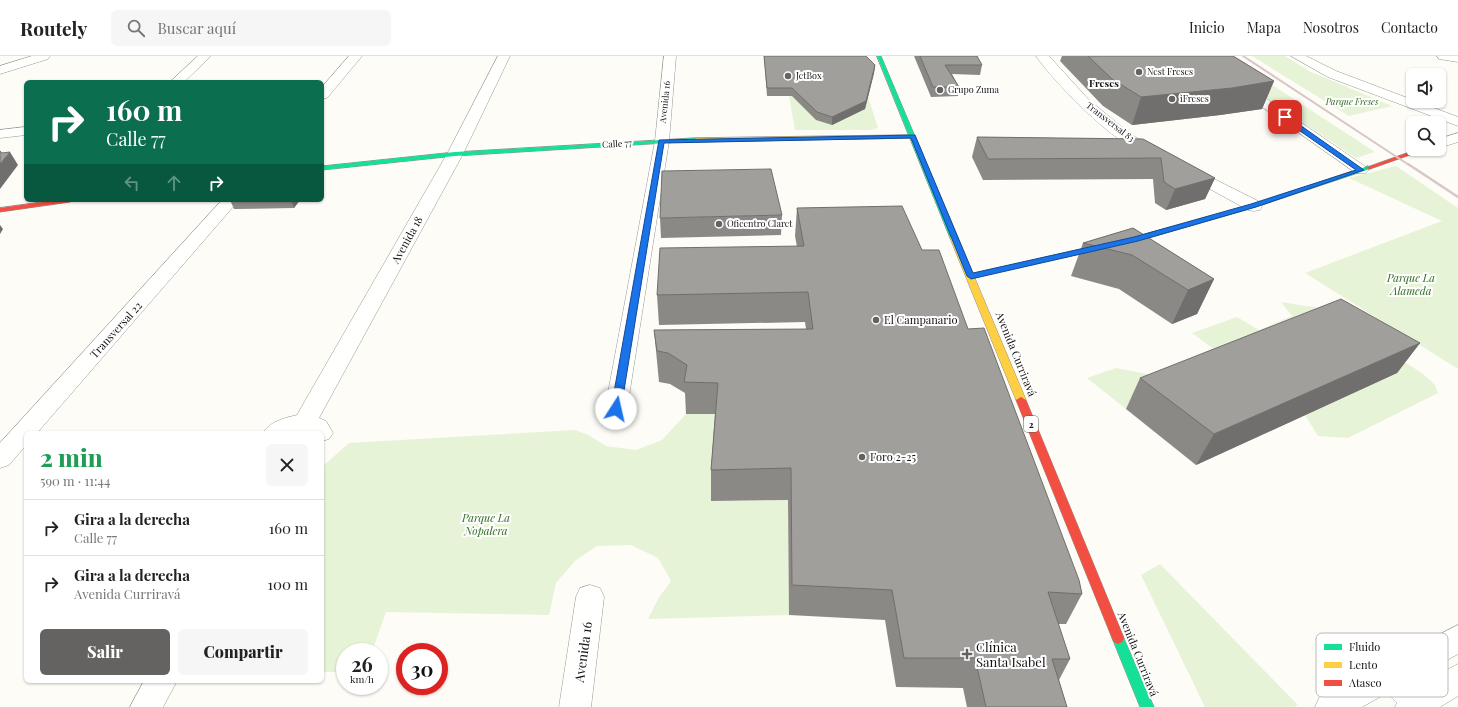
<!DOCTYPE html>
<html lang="es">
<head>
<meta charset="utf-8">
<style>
	body { margin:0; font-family:"Playfair Display",serif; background:#f6f6f6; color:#222; height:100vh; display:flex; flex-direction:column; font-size:15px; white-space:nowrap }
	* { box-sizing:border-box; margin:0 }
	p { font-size:13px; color:#767676 }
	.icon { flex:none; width:22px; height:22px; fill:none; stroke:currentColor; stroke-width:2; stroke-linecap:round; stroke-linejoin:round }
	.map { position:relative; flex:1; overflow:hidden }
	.drawer { position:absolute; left:24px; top:375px; width:300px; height:252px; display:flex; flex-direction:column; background:#fff; border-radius:6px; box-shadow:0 1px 3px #0004 }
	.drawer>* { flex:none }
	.top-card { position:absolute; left:24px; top:24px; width:300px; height:122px; border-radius:6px; box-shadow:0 1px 3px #0004; background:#0b6e4f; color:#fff; overflow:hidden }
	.tools { position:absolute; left:1406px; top:12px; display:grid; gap:8px }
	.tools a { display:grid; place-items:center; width:40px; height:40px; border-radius:6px; background:#fff; box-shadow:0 1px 3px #0004; font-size:20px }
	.speed { position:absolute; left:336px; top:587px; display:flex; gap:8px; font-size:20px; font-weight:700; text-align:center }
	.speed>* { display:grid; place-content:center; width:52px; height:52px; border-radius:50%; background:#fff; box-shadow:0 1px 3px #0004; line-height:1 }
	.speed small { font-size:10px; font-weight:400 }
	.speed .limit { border:6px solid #d22; background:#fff; color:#111 }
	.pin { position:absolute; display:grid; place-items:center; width:34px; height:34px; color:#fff; margin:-17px; border-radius:8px; box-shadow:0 2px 6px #0006 }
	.me { position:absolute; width:44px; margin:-22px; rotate:10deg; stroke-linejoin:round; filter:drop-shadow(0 0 3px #0008) }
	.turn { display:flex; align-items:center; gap:14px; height:84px; padding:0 16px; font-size:18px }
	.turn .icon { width:52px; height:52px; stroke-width:2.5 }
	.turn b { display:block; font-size:28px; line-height:34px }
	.lanes { display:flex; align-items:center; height:38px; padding:0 16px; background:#0003; justify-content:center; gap:20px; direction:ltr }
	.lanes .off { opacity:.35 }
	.round { display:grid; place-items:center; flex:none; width:42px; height:42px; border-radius:6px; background:#f6f6f6 }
	.overview { display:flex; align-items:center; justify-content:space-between; height:68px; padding:0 16px }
	h1 { font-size:24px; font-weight:800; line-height:30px; color:#1e9e55 }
	.action { display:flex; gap:8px; margin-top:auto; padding:8px 16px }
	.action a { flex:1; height:46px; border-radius:6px; background:#646362; color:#fff; font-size:16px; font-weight:800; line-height:46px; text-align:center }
	.action a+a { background:#f6f6f6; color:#222 }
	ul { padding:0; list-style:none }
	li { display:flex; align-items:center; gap:12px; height:56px; padding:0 16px; border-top:1px solid #e0e0e0 }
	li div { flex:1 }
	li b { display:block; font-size:15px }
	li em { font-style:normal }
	header { display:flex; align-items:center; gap:24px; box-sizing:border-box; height:56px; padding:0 20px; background:#fff; border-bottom:1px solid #e0e0e0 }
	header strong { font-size:19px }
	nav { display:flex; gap:22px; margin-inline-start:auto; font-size:14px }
	.search { width:280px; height:36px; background:#f6f6f6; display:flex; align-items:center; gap:10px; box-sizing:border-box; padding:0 14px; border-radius:6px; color:#767676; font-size:15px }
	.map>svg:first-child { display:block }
	.green { fill:#e7f3d7 }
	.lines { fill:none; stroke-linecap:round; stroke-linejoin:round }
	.street-casing { stroke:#979795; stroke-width:1 }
	.fast-casing { stroke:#8e8d8b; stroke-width:1 }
	.slow-casing { stroke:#8e8d8b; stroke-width:1 }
	.jam-casing { stroke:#8e8d8b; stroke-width:1 }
	.street { fill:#fffffe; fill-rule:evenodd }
	.fast { fill:#16e098; fill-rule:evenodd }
	.slow { fill:#ffcf43; fill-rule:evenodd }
	.jam { fill:#f24e42; fill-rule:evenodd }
	.rail-far1 { stroke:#d9c6c7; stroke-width:2 }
	.rail { stroke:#d9c6c7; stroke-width:2.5 }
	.wall { fill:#8a8986 }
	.shaded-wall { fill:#716f6d }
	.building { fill:#a19f9c; stroke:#716f6d }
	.route { fill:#1a73e8; stroke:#114b97 }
	.poi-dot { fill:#646362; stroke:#fff; stroke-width:1.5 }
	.labels { text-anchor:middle; stroke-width:4; stroke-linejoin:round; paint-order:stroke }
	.far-poi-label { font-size:9px; fill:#111; stroke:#fff; text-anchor:start }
	.far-street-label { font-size:9px; fill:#111; stroke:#fff }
	.far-park-label { font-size:9px; font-style:italic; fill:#2f6b1f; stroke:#fff }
	.far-neighbourhood-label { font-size:10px; font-weight:bold; fill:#111; stroke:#fff }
	.shield { fill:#fff; stroke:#585858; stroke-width:1 }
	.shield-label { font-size:10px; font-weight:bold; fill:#111 }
	.street-label { font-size:11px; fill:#111; stroke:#fff }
	.park-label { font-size:11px; font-style:italic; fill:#2f6b1f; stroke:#fff }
	.poi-label { font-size:11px; fill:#111; stroke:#fff; text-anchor:start }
	.near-poi-label { font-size:13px; fill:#111; stroke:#fff; text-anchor:start }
	.near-street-label { font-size:13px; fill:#111; stroke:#fff }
	.key { fill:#fff; stroke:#b8b8b8; stroke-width:1 }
	.key-label { font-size:11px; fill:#111 }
</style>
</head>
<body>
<header>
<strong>Routely</strong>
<div class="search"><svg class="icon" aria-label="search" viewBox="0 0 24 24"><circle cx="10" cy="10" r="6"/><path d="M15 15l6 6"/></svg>Buscar aquí</div>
<nav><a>Inicio</a><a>Mapa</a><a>Nosotros</a><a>Contacto</a></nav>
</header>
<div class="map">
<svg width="1458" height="651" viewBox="0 0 1458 651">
	<rect width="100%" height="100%" fill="#fdfcf7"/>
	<!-- green -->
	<path class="green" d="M1203,0h25l147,96 -19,6z
		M1252,0h33l24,15 83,35 -43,10z
		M789,40h79l10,32 -7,2h-76z
		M1396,110l62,42v161l-153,-96 137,-52 -93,-43z
		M1281,246l38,6 103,65 13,12 3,8 -90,45 -30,-2 -13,-21 92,-42 -75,-45 -196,81 -39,-31 29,-10 52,10 55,-22 -31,-23 45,-16 22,13 33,-14z
		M686,358h32l-7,87 77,-1 1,115 -141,4 10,-20 13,-18 -13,-23 -27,-13 -34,1 -21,14 -20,23 -7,32 -163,-3 -14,40h-27v20h-23v-205l27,-24 226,-13 13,5 18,11 30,4 26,-10z
		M1160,508l138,141 -4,2h-89l-64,-132z"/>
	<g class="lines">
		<!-- street casing -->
		<g class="street-casing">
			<path id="street" d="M32,0h18l-2,3 -48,15v-8z
				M198,0h13l-27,26h-14z
				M349,0h13l-35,42 -5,1v-12z
				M498,0h12l-47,98 -144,264 7,3 7,12 -4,6 -7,2v-8h-13l-3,-2 -43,2c7,-12 22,-15 34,-18l150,-261z
				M664,0h12l-7,85 -42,268 -3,6 -8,2 -8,-2 -3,-6 50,-268z
				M1036,0h13l40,44 44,36 26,13 2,3 -2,3c-29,8 -107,-75 -123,-99z
				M1190,0h14l162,111 3,3 -3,3h-10z
				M1291,0h15l30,15 122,46v9l-130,-49z
				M1437,0h21v6l-19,-3z
				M26,71v8l-26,3v-8z
				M1458,77v9l-19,6v-9z
				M1186,109l74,37 2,4 -2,4 -6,1 -6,-1 -67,-37 -3,-3 3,-3z
				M222,144h17l-202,233h-11v12l-17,20 -9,3v-25z
				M590,529l10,3 4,9 -13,110h-32l17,-110 4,-9z
				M1458,569v29l-43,24 7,5 36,-19v32l-18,11h-45l2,-4 -10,-10 -25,14h-47l5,-11z
				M144,625h33l-14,26h-33z"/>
		</g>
		<!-- fast casing -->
		<g class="fast-casing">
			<path id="fast" d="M877,0h4l77,182 -1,2h-6l-1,-2z
				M696,82l3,2 -1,1 -243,15 -133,14v-4l133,-14z
				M1368,110l3,2 -1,1 -114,38 -118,34 -167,37 -4,-2 4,-2 163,-37 118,-32z
				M1118,576l4,2 32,73h-14l-28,-69 2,-4z"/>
		</g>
		<!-- slow casing -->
		<g class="slow-casing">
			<path id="slow" d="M913,79l2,1v2l-219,4 -3,-2 3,-2z
				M951,180h6l1,2 68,162 -2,2 -3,1 -5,-3 -66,-162z"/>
		</g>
		<!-- jam casing -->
		<g class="jam-casing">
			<path id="jam" d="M1418,93h9l-57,20 -5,-1z
				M56,144h17l-3,2 -70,10v-4z
				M1021,341l5,3 98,238 -2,4 -4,2 -4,-2 -2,-4 -96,-238z"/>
		</g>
		<!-- street -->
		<use href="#street" class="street"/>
		<!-- fast -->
		<use href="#fast" class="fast"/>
		<!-- slow -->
		<use href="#slow" class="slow"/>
		<!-- jam -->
		<use href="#jam" class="jam"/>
		<!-- rail-far1 -->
		<path class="rail-far1" d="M1243,0l166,109"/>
		<!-- rail -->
		<path class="rail" d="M1408,108l50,33"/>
	</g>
	<!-- wall -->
	<path class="wall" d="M764,0h102l9,9 -1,8 -9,36 -33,16 -16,-5 -24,-24h-25z
		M914,0h63l5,9 -2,10 -28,-1 7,13 -1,9 -27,1z
		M1062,0h171l41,25 -12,28 -42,6 -88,10 -29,-19 -43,-45z
		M977,81l166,2 72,39 -10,21 -39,11 -11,-7 -2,-24 -170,1 -11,-23z
		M230,144h70l-6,8 -60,1z
		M797,152l125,42 46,79 114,265 -16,30h-8l12,35 -11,21 8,27h-100l-4,-19 -67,-1 -11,-67 -96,-5 -1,-115 -77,1v-31l4,-56h-29l-1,-21 -15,-9 -11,-2 -5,-52 152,-1 -1,-7 -146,3 -2,-30 140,-48 -2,-11z
		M782,159l-1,20 -120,3 -1,-20z
		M1133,172l81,51 -17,35 -25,10 -53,-35 -48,-13 12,-33z
		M1420,287l-23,30 -201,92 -70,-56 14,-31z"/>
	<!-- shaded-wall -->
	<path class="shaded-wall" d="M875,9l-1,8 -9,36 -33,16v-8z
		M1274,25l-12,28 -42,6 -88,10 9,-28z
		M10,96l8,13 -18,24v-25z
		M1215,122l-10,21 -39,11 9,-21z
		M291,144h9l-6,8z
		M0,169l3,4 -3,5z
		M1214,223l-17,35 -25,10 16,-34z
		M1420,287l-23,30 -201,92 18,-31z"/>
	<!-- building -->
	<path class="building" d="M764,0h102l9,9 -9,36 -34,16 -15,-5 -25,-24h-25z
		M920,0h57l5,9h-37l14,22h-26z
		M1088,0h145l41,25 -42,7 -91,9 -29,-18z
		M977,81l166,2 72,39 -40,11 -11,-7 -3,-24 -173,1z
		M0,95l2,2 8,-1 -10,12z
		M771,113l11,46 -122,3 2,-47z
		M902,150l20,44h17l29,79 16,-1 95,252 3,14 -34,-2 22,67h-18l15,48h-81l-11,-49h-71l-12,-68 -100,-5 -1,-117 -80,2 7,-87 -34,-1 3,-17 -19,-12 -11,-2 -3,-21 159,-1 -5,-37 -151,3 3,-47 144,-2 -7,-38z
		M1133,172l81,51 -26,11 -56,-35 -49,-12z
		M1341,243l79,44 -206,91 -74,-56z"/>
	<!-- route -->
	<path class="route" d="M1283,60h4l77,54 -108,37 -118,34 -167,38 -4,-3 -56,-138 -247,5 -43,266 -5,3 -5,-3 48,-269 256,-5 58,138 161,-36 117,-33 105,-34 -73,-51z"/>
	<!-- markers -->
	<g class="poi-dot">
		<circle cx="1139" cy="16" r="4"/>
		<circle cx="788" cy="20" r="4"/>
		<circle cx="940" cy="34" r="4"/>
		<circle cx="1172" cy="43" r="4"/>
		<circle cx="719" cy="168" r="4"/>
		<circle cx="876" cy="264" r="4"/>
		<circle cx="862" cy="401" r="4"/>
		<path d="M965 592h4v4h4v4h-4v4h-4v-4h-4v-4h4z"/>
	</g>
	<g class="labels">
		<!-- far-poi labels -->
		<g class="far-poi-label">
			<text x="1147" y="19">Nest Freses</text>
			<text x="796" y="23">JetBox</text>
			<text x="948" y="37">Grupo Zuma</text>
			<text x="1180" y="46">iFreses</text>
			<text x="727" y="171">Oficentro Claret</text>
		</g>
		<!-- far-street labels -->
		<g class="far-street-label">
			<text transform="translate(665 46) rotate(-84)" y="3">Avenida 16</text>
			<text transform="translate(1110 66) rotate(38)" y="3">Transversal 83</text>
			<text transform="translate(617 88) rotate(-4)" y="3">Calle 77</text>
		</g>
		<!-- far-park labels -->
		<g class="far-park-label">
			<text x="1352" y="49">Parque Freses</text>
		</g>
		<!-- far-neighbourhood labels -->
		<g class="far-neighbourhood-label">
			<text x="1104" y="31">Freses</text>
		</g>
		<!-- shield labels -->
		<rect class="shield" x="1024" y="360" width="14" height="16" rx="3"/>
		<g class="shield-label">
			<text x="1031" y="372">2</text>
		</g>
		<!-- street labels -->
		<g class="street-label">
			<text transform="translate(407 184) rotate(-61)" y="4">Avenida 18</text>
			<text transform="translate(116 274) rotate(-48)" y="4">Transversal 22</text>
			<text transform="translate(1016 298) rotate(68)" y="4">Avenida Curriravá</text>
			<text transform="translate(1138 598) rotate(68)" y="4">Avenida Curriravá</text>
		</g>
		<!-- park labels -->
		<g class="park-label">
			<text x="1411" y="226">Parque La<tspan x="1411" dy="13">Alameda</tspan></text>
			<text x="486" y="466">Parque La<tspan x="486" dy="13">Nopalera</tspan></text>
		</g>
		<!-- poi labels -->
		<g class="poi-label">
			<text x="884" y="268">El Campanario</text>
			<text x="870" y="405">Foro 2-25</text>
		</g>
		<!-- near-poi labels -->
		<g class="near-poi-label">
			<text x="976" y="596">Clínica<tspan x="976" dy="15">Santa Isabel</tspan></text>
		</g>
		<!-- near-street labels -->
		<g class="near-street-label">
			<text transform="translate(583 596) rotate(-82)" y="5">Avenida 16</text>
		</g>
	</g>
	<!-- legend -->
	<rect x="1316" y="577" width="132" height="64" rx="6" class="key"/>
	<rect x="1324" y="588" width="18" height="6" fill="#16e098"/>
	<rect x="1324" y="606" width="18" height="6" fill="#ffcf43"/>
	<rect x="1324" y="624" width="18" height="6" fill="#f24e42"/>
	<g class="key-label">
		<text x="1349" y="595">Fluido</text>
		<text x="1349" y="613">Lento</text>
		<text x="1349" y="631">Atasco</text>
	</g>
</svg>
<div class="tools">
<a><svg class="icon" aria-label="sound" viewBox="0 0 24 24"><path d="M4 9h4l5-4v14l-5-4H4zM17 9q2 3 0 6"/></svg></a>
<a><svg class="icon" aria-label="search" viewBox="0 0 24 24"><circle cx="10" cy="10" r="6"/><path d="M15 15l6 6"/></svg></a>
</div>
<div class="speed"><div>26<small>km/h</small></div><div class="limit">30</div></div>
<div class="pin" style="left:1285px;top:61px;background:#d93025"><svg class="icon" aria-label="arrive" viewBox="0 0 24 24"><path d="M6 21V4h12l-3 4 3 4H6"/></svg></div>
<svg class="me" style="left:616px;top:353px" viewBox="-20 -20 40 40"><circle r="19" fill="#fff"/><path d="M0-13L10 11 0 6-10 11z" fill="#1a73e8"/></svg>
<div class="top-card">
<div class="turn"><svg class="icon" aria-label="right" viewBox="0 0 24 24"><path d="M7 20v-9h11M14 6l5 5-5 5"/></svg><div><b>160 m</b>Calle 77</div></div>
<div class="lanes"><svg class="icon off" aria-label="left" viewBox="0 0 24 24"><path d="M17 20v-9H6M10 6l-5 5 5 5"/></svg><svg class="icon off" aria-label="ahead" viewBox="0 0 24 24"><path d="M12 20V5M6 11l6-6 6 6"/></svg><svg class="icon" aria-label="right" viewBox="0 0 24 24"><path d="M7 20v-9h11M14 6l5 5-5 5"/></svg></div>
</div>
<section class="drawer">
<div class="overview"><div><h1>2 min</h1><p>590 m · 11:44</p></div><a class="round"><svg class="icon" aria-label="close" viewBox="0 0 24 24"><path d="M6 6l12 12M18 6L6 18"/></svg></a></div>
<ul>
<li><svg class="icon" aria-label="right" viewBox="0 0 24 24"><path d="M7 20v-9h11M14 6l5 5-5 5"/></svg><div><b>Gira a la derecha</b><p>Calle 77</p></div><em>160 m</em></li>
<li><svg class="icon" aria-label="right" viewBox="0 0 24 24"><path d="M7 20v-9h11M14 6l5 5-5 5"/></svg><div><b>Gira a la derecha</b><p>Avenida Curriravá</p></div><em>100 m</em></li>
</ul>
<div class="action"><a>Salir</a><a>Compartir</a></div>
</section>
</div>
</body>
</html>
